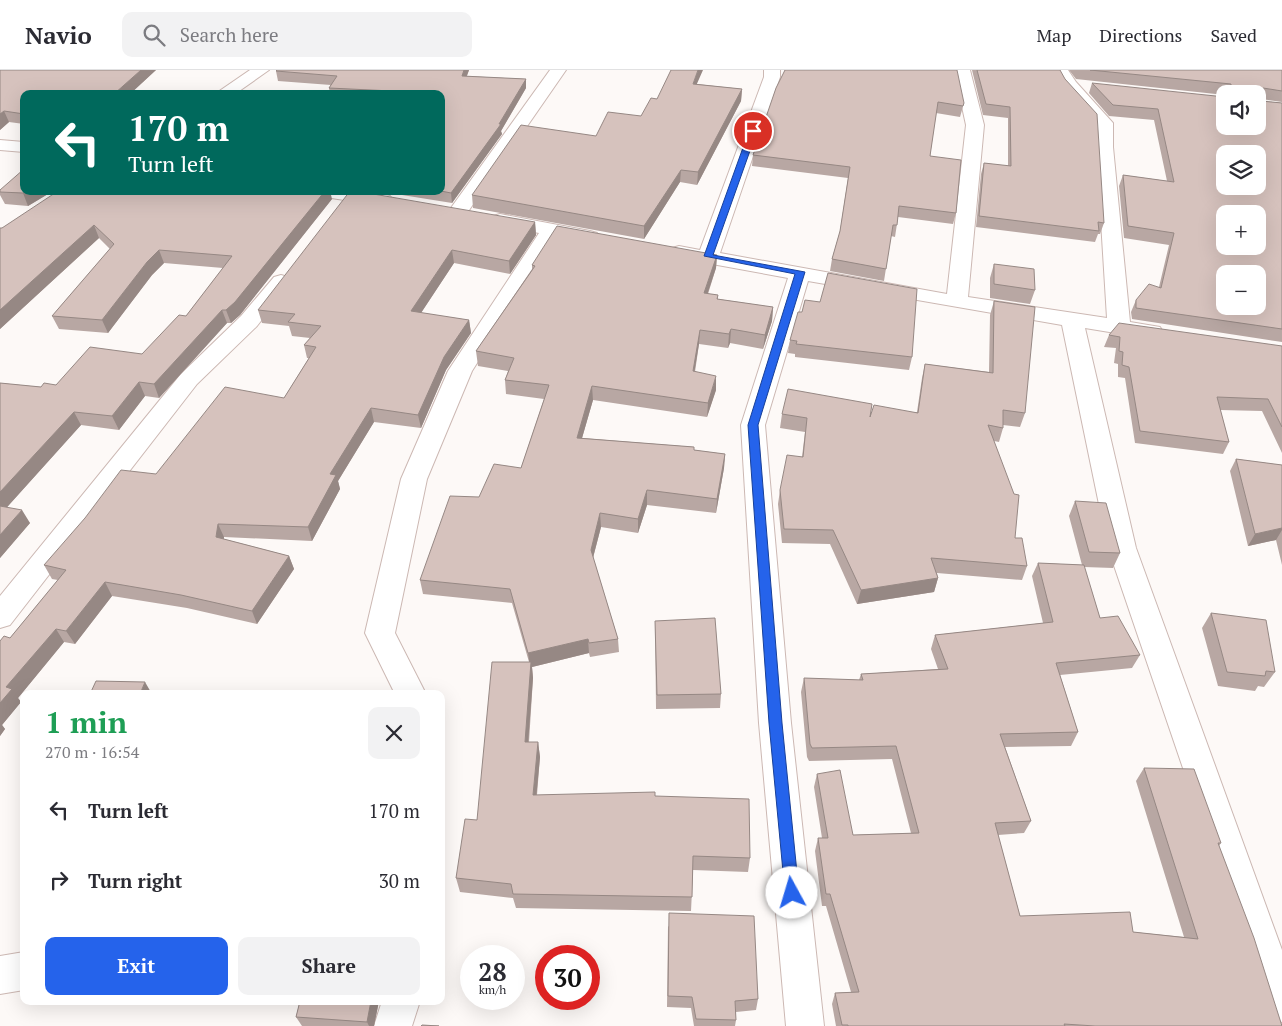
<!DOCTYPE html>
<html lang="en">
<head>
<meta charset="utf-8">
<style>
	body { margin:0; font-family:"PT Serif",serif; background:#f2f2f3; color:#2b2b33; height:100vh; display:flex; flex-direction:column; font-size:19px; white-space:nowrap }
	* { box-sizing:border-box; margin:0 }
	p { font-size:16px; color:#7c7c81 }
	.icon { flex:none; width:28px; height:28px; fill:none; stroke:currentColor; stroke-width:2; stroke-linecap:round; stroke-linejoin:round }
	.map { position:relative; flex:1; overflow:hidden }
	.side { position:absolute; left:20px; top:620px; width:425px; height:315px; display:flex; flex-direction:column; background:#fff; border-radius:10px; box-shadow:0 5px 20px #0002 }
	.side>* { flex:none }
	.guide { position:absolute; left:20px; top:20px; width:425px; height:105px; border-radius:10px; box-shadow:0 5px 20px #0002; background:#00695c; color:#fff; overflow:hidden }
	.tools { position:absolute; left:1216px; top:15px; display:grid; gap:10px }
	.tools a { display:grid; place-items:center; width:50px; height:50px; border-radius:10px; background:#fff; box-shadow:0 5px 20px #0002; font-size:25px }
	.speed { position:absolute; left:460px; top:875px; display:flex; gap:10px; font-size:25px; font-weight:700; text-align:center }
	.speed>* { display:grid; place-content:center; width:65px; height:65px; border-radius:50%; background:#fff; box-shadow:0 5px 20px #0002; line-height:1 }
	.speed small { font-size:12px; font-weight:400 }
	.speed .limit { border:8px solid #d22; background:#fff; color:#111 }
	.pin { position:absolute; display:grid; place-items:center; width:42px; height:42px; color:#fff; margin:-21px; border:2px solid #fff; border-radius:50%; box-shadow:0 1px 5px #0007 }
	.me { position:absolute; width:55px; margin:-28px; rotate:354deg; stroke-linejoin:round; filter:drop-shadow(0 0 4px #0008) }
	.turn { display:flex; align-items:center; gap:18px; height:105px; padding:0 25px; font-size:22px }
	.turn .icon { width:65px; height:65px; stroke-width:2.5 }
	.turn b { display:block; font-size:35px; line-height:42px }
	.round { display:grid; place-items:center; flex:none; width:52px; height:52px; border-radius:10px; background:#f2f2f3 }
	.overview { display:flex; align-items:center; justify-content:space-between; height:85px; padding:0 25px }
	h1 { font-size:30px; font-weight:700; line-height:38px; color:#1e9e55 }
	.action { display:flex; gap:10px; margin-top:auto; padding:10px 25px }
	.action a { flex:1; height:58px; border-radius:10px; background:#2563eb; color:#fff; font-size:20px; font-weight:700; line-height:58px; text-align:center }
	.action a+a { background:#f2f2f3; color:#2b2b33 }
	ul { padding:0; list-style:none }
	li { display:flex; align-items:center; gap:15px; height:70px; padding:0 25px }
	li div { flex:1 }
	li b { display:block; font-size:19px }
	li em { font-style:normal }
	header { display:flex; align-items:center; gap:30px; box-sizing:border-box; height:70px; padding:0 25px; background:#fff; border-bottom:1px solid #e1e1e2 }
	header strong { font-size:24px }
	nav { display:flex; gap:28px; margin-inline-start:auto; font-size:18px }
	.search { width:350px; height:45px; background:#f2f2f3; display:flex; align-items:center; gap:12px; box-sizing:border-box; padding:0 18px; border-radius:10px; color:#7c7c81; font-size:19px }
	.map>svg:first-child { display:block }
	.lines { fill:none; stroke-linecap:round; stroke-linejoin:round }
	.minor-casing { stroke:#ccb8b3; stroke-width:2 }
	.minor { fill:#fff; fill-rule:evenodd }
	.wall { fill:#b8a7a3 }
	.shaded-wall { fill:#968884 }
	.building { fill:#d6c2bd; stroke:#968884; fill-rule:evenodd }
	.route { fill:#2563eb; stroke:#184099 }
</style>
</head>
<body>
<header>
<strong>Navio</strong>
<div class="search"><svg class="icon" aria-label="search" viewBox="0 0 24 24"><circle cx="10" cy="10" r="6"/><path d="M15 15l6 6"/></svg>Search here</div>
<nav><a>Map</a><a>Directions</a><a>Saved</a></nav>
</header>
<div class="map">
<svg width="1282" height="956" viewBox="0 0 1282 956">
	<rect width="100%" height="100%" fill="#fdf9f7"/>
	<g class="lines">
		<!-- minor casing -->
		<g class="minor-casing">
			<path id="minor" d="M250,0h19l-34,24h-20z
				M550,0h16l-101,146h-14l-3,-4z
				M764,0h16v7l-60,176 227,41 19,-169 -12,-55h16l14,55 -16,172 139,21 -12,-194 -32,-36 -11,-18h16l8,12 37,41v24l17,175 30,5 3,5 -3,5 -8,2 -67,-11 51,220 146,402v72l-14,-5 -5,-14 -155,-455 -46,-223 -254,-44 -43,144 26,298 33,303h-38l-27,-303 -18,-298 47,-147 -109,-20 -7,-2 -3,-4 3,-4 7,-2 21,4 64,-173z
				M0,70l24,2v10l-24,-2z
				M316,121h48l26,5 3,4 -3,4 -7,2 -58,-9 -7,-2z
				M500,144l90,17 7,2 3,4 -3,4 -7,2 -33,-6 -85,134 -45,108 -32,154 31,61h-31l-30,-61 36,-154 47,-108 91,-138 -46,-9 -3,-4 3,-4z
				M281,205l7,2 4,4 -35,45 -60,58 -187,241 -10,3v-32l181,-222 60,-58 33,-39z
				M24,882v38l-24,4v-38z
				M382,931h38l-8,25h-38z"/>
		</g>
		<!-- minor -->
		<use href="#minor" class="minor"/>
	</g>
	<!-- wall -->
	<path class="wall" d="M0,0h156l-26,24h-106v30l-15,-2 -9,8z
		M276,0h193l-2,6 59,3v9l-25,43 1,3 -50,69 -75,-12h64v-97h-111l-1,-6 2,-3 -53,-4 -2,-10 1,-1z
		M785,0l179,33 -4,14 -24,-4 -6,43 26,57 -3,11 -55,-7 -3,20 -4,-1 -7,45 -54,-10 2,-12 8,-28 8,-53 -96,-12 1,-11z
		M972,0h88l44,153 -4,11h-2l-3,8 -119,-15 5,-53 3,-11 24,3v-48l-25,-3z
		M1069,0h213v32l-21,-3v2l21,2v239l-150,-23 -1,-7 5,-12 23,-13 10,-42 -45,-7 -5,-52 4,-11 44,6 -13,-61 -45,-4 -20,-23 3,-10 133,43 33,-32h-33v1l-149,-16z
		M697,14l45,5 -1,12 -44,84 -17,-3 -36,57 -171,-31 -1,-13 124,-59 45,-20 16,-17z
		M0,120l24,1h29l-25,15 -23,-2 -5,-9z
		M332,129l-92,116 -9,8h-4l-68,75 -14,-2 -26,34 -38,-5 -74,82 23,16 -30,35v-175l41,4 15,-2 86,-31 44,-38 37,-48 -59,-5 -12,12 -44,58 -49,-4 -7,-13 58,-67 -11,-11 -99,91v-101z
		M535,152l1,13 -26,39 -56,-11 -33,50 48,7 2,13 -25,37 -25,58 -47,-6 -36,59 2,8 -28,52 -88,-4v2l65,17 5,13 -37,55 -70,-16 -75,-12 -37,48 -11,-2 -46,56 3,4 -19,23 3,4 -5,7 10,-98 48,-58 -6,-1 -8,-14 112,-91 128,-76 25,-40h-2l-3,-13 6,-7 -18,-2 -3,-10 -27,-3 -4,-13z
		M717,185l-1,13 -8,26 10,1v4l55,8 -1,14 -9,28 -33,-6 -2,5 -29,-4 -4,28 21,18 -9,27 -114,-17 -11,38 112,9v3l31,4 -1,14 -8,45 -69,-8 -9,28 -37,-6 -8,31 25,81 1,13 -29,5 -1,-4 -57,14 1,11 -4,64h9l2,15 -3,38 118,1 95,62 -2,14 -55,-2 -2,41 -175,-3 -3,-10 -53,-6 -4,-14 21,-58 52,-158 -17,-59 -89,-9 -3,-14 59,-83 42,-29 23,-69 -38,-5 -1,-14 3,-9 -30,-5 -2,-15 56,-82v-4z
		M994,194l41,26 -5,14 -40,-6v-20z
		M994,231l31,112 -5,14 -17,-2v3l-4,14 -5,-1 21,97 12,28 -5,14 -85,-7 1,5 -4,14 -77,12 -27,-60 -48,-1 -4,-39 2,-14 22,-33 3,-25 -25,-4 2,-14 88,3 47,-5 5,-34 3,-14 64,8 1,-57z
		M1109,265l173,11v107l-20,-42 -42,-1 9,32 -6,12 -88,-11 -10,-65 -7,-1v-13l-4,-1 2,-15 -12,-1z
		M790,270l122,17 -3,13 -114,-13v-3l-7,-1z
		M1236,389l46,6v100l-6,-25 -28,6 -18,-75z
		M1075,431l45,52 -7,15 -29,-1 16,51 40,37 -8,13 -72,7 18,57 -7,14 -66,1 26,74 -7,12 -26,2 22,81 113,16 51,5 -48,-156 8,-13 77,75 -2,3 63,180h-446l-4,-22 3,-11 16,-1 -25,-86h-4l-7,-55 3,-13h4l-8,-51 3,-13 36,61 58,-2 -19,-74 -83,2 -2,-4 -6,-65 3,-14 55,2 2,-6 77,-5 -7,-20 4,-14 108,-12 -11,-47 6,-13 44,2 -13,-49z
		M1211,543l64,59 -11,15 -6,-1 -3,5 -37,-5 -16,-58z
		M655,551l66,73 -1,14 -64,1z
		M668,856l90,73 -2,11 -20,2v8l-1,6h-41l-3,-18 -24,-1z
		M300,931h79l-5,25h-72l-6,-9z"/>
	<!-- shaded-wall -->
	<path class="shaded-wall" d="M141,0h15l-26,24h-16z
		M464,0h5l-6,15 -1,-9z
		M698,0h5l-11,25 1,-11z
		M526,9v9l-25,43 1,3 -50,69 -1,-10 48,-69z
		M742,19l-1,12 -44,84 1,-13z
		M4,41l5,11 -9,8v-16z
		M681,100l-1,12 -36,57v-13z
		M26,121h27l-25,15 -5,-13z
		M325,121h5l2,8 -92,116 -9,8 -5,-13z
		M535,152l1,13 -26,39 -1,-13z
		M94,155l5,13 -99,91v-19z
		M159,180l5,13 -12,12 -44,58 -6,-13 45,-58z
		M452,180l2,13 -41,62 -2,-14z
		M717,185l-1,13 -13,39 1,-14z
		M773,237l-1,14 -9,28 2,-14z
		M222,240l5,13 -68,75 -5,-14z
		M469,250l2,13 -25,37 -25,58 -3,-13 26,-58z
		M731,259l-1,14 -2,5 1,-14z
		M700,260l-1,14 -7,42 1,-15z
		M716,306v14l-9,27 1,-14z
		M139,312l6,14 -26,34 -7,-14z
		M592,316l1,14 -15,52 -1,-14z
		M371,338l3,14 -36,59 2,8 -28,52 -4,-14 22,-53z
		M74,342l7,13 -81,90v-23z
		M725,384l-1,14 -8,45 1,-14z
		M647,420v15l-9,28v-14z
		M22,440l8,13 -30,35v-23z
		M600,443l1,14 -10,38v-15z
		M218,454l6,13 -2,13 -6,-13z
		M1282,458v2l-6,10 -28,6 7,-12z
		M289,486l5,13 -37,55 -5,-13z
		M938,508l-4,14 -77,12 4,-14z
		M105,512l7,14 -37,48 -9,-13z
		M56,559l8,13 -46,56 3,4 -19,23 3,4 -5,7v-33l6,-16z
		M588,569l1,14 -57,14 1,11 -6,79 -2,-15 5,-75 -2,-14z
		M145,612l7,12h-12z
		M538,672l2,15 -5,53 -2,-15z
		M371,931h8l-5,25h-5l-2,-4z"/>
	<!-- building -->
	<path class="building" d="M0,0h141l-27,24h-90v20l-20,-3 -4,3z
		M277,0h187l-2,6 64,3 -27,45h2l-50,69 -10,-2v-97h-28v-2l-84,-4 8,-12 -61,-5z
		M671,0h27l-5,14 49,5 -44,83 -17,-2 -37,56 -172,-31 49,-70 75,11 12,-24 33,4 10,-18 6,1z
		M785,0h172l7,33 -1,3 -25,-4 -8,54 31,4 -5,53 -57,-7 -2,19h-4l-7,44 -54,-10 8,-28 10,-64 -97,-12 23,-67z
		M977,0h83l5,9 32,35 7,109 -6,-1 1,9 -120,-15 5,-53 27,3 -1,-59 -24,-3z
		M1090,0h192v21l-19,-3 -2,2v11l21,2v226l-146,-21v-8l13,-16 12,4 13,-55 -46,-7 -5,-51 51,7 -16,-73 -45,-4 -21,-22 133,14v29h33v-32h-27v-10zM1225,84h33v32h-33zM1225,144h33v32h-33zM1225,204h33v32h-33z
		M24,99v22h2l-3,2 -23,-1v-2z
		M58,121h267l-90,111 -9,8h-4l-68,74 -15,-2 -27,34 -38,-4 -74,80v-109l41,4 3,-4 12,2 34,-38 52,7 37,-39 7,1 46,-60 -73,-6 -12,12 -45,58 -50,-4 62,-72 -20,-19 -94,85v-82h2z
		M350,121h6l179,31 -26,39 -57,-11 -41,61 58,9 -25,37 -26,58 -47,-7 -41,66 6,1 -28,52 -90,-3 -2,13 73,19 -37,55 -71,-16 -76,-13 -39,49 -10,-2 -50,58 6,2 -12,14v-62l4,-5 6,2 56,-68 -22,-5 41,-47 36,-48 35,4 69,-87 59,11 32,-51 -12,-2 17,-19 -33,-4 7,-8 -37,-4z
		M557,156l160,29 -13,38 14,2 -1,4 56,8 -8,28 -34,-6 -2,5 -29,-4 -7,41 23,5 -8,27 -116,-17 -15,52 117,9v3l31,4 -8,45 -70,-9 -9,29 -38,-6 -9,37 27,89 -29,4 -1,-4 -60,14 -18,-64 -90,-9 30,-84 29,1 15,-33 27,4 28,-83 -44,-5 9,-22 -38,-7 59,-85 -3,-1z
		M994,194l40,5 1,21 -41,-6z
		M828,203l89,16 -5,68 -116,-13 1,-3 -7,-1 8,-28h4l3,-12 15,2z
		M994,231l41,6 -10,106 -22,-3v18l-15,-3 26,69 5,1 -4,43h7l5,28 -96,-8 7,20 -77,12 -28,-60 -49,-1 -4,-39 7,-35 16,2 4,-39 -25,-4 6,-25 84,15 -2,13 4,-12 44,8 7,-49 68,9z
		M1119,253l163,23v81l-14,-28 -51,-2 12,45 -89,-11 -11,-64 -7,-2 1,-13 -4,-1 1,-14 -11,-2z
		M1236,389l46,6v63l-27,6z
		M1075,431l31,2 14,50 -31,-1z
		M0,436l22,4 -22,25z
		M1038,493l46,2 16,53 18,-2 22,39 -84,8 22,69 -78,2 31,87 -36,2 25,93 110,-4 3,20 65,7 -54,-171 50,1 27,74h-3l36,95 28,88h-187l-31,-2 1,2h-217v-1h-6l-7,-32 24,-1 -29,-98h-4l-8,-56h10l-11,-64 23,-4 13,65 66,-2 -23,-87 -84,2 -2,-4 -6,-66 59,2 -2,-6 87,-5 -13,-34 118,-13z
		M1211,543l55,7 9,52 -9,-1 -1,5 -38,-4z
		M715,548l6,76 -64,1 -2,-74z
		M492,592h39l-6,80h13l-5,53 122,-3v4l94,3 1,59 -57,-2 -1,41 -179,-3 -2,-10 -55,-6 9,-59 12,1z
		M96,611l49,1 -5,12h-50z
		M669,843l85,3 4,83 -23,2 1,19 -40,-1 -4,-22 -24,-1z
		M300,931h71l-4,21 -71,-5z
		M422,955l17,1h-18z"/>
	<!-- route -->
	<path class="route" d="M753,59l4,2 -44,124 92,17 -47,153 24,298 17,170 -2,5 -5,2 -5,-2 -2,-5 -16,-170 -21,-298 47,-151 -91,-18 45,-125z"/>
</svg>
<div class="tools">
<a><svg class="icon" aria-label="sound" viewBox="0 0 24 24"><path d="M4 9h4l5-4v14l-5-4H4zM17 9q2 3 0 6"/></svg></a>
<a><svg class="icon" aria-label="layers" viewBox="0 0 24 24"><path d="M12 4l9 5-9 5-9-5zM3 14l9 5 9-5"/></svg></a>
<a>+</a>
<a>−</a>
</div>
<div class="speed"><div>28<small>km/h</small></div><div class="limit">30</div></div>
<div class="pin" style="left:753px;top:61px;background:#d93025"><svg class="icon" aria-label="arrive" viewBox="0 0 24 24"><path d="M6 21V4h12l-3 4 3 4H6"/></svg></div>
<svg class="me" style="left:792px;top:823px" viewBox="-20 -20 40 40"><circle r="19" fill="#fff"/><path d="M0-13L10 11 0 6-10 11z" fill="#2563eb"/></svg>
<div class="guide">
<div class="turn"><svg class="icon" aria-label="left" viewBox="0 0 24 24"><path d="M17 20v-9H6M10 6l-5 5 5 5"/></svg><div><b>170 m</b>Turn left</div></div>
</div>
<section class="side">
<div class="overview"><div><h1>1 min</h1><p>270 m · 16:54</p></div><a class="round"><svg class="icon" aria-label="close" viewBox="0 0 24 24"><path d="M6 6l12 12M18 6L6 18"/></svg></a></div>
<ul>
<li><svg class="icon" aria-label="left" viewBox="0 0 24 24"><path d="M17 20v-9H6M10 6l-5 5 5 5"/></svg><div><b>Turn left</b></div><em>170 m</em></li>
<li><svg class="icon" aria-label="right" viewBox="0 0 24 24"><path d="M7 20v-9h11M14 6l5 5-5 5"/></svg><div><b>Turn right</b></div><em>30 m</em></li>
</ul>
<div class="action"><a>Exit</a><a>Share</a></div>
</section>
</div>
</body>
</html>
